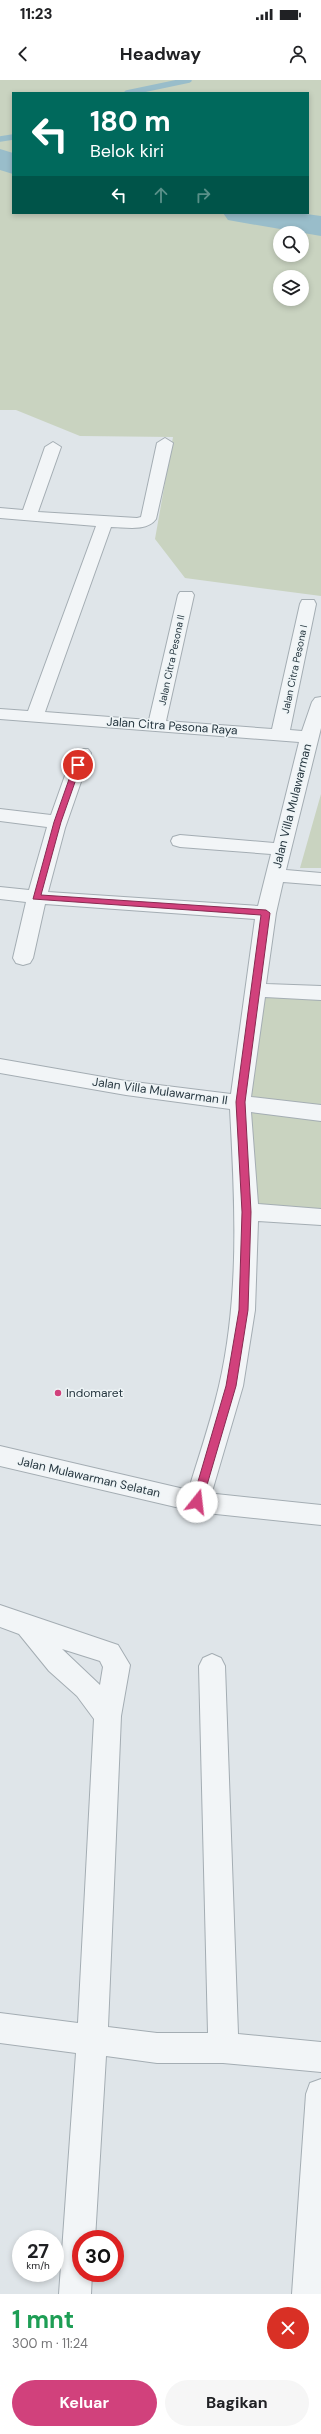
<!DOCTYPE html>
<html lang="id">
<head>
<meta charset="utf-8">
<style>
	body { margin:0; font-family:"DM Sans",sans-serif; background:#f6f6f6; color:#202124; height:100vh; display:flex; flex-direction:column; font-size:15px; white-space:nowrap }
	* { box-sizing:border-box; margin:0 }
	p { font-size:13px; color:#757577 }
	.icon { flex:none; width:22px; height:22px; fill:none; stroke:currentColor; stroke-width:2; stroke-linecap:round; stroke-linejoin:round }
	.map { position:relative; height:2214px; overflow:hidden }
	.sheet { display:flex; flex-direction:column; background:#fff; flex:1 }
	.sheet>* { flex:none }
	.banner { position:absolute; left:12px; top:12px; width:297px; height:122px; border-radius:0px; box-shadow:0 2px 6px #0003; background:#00695c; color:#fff; overflow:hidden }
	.tools { position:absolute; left:273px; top:146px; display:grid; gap:8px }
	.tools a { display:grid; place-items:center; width:36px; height:36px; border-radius:50%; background:#fff; box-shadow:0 2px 6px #0003; font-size:20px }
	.speed { position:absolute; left:12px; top:2150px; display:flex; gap:8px; font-size:20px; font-weight:700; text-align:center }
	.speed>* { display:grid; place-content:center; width:52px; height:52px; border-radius:50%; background:#fff; box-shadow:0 2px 6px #0003; line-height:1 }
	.speed small { font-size:10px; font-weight:400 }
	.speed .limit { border:6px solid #d22; background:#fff; color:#111 }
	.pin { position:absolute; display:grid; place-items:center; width:34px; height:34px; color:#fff; margin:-17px; border:2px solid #fff; border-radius:50%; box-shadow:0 1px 4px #0007 }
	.me { position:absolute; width:44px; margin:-22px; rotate:16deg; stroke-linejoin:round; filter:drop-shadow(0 0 3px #0008) }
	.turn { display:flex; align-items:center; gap:14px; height:84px; padding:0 12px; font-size:18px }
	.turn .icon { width:52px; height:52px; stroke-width:2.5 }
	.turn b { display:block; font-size:28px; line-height:34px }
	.lanes { display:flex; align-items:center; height:38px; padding:0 12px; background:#0003; justify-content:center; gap:20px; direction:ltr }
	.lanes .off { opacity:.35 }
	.round { display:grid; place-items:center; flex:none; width:42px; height:42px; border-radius:21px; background:#f6f6f6 }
	.summary { display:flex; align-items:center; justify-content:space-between; height:68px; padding:0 12px }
	h1 { font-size:24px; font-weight:700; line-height:30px; color:#1e9e55 }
	.action { display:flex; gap:8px; margin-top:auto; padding:8px 12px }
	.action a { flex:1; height:46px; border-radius:24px; background:#d1417c; color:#fff; font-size:16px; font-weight:700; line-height:46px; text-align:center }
	.action a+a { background:#f6f6f6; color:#202124 }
	.status { display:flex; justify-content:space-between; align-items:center; height:28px; padding:0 20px; background:#fff; direction:ltr }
	.status svg { height:11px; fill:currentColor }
	header { display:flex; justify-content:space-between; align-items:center; height:52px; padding:0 12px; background:#fff; font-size:18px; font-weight:700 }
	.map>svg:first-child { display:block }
	.green { fill:#c9d3c0; fill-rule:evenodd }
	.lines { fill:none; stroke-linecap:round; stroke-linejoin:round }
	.stream { stroke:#99bdca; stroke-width:5.5 }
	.river { fill:#99bdca; fill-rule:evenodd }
	.minor-casing { stroke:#a4adb3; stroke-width:2 }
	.tertiary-casing { stroke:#a4adb3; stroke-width:2 }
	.minor { fill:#f2f5f7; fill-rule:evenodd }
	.tertiary { fill:#f2f5f7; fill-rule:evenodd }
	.route { fill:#d1417c; stroke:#882a51 }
	.poi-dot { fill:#d1417c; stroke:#eef4f6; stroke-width:1.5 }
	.labels { text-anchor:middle; stroke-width:3; stroke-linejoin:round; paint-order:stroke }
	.far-street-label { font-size:10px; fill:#273740; stroke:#eef4f6 }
	.street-label { font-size:12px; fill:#273740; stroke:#eef4f6 }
	.poi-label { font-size:12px; fill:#273740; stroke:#eef4f6; text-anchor:start }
</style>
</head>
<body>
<div class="status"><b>11:23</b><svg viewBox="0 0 49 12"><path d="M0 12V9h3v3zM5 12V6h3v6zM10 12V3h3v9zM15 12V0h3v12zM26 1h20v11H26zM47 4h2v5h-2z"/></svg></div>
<header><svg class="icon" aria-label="back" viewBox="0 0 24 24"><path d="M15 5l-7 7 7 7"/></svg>Headway<svg class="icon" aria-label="person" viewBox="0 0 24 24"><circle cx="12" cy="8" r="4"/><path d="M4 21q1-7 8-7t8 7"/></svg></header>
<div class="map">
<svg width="321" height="2214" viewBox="0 0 321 2214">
	<rect width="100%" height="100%" fill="#dfe5e9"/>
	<!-- green -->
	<path class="green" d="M0,0h321v516l-136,-18 -30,-39 18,-102 -93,-1 -64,-26h-16zM13,13h295v120h-295zM280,153h22v22h-22zM280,197h22v22h-22z
		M321,714v74h-21z
		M262,914l59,3v112l-75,-10z
		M246,1027l75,9v103h-65z"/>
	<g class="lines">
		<!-- stream -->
		<path class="stream" d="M127,13l62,-13
			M0,59l13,-2"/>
		<!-- river -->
		<path class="river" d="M0,69l13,4v21l-13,-4z
			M223,133h76l22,3v20l-82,-14 -11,-2z"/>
		<!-- minor casing -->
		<g class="minor-casing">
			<path id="minor" d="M165,358l8,5 -17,76c-9,13 -31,8 -45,8l-66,185 104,8 29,-125 2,-3h12l2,3 -28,126 106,8 28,-125 2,-4h12l2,4 -26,126 12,1 10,-29 3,-4 6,-1v31l-35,142 35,3v12l-38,-3 -7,31 -10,71 55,2v14l-56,-3 -14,100 70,8v16l-70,-9 7,92 63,5v16l-63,-4 -3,89 -12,76 -34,116 -3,7 -9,3 -9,-3 -3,-7c11,-38 25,-77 34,-116 21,-91 16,-185 11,-277l-104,-14 -126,-22v-14l126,22 105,13 24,-175 -210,-15 -12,54 -3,5 -7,2 -7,-2 -3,-5 13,-56 -26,-3v-12l29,3 18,-63 -47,-6v-12l51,6 22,-62 3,-4h12l3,4 -26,75 -17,64 210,14 13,-52 -91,-7 -7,-2 -2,-4 2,-4 7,-2 94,8 25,-101 -299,-23v-10l28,2 68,-185 -96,-8v-10l23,2 22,-63 8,-5 8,5 -23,65 99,6 4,-1 16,-74z
				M0,1525l118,40 12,20 -9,51 -13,311 49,6h51l-9,-367 4,-8 9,-4 9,4 4,8 13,368 83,8v30l-98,-9h-66l-51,-7 -11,183h-14v34h11l-1,21h-32l17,-241 -76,-10v-30l78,10 16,-304 -17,-23 -28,-25 -30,-37 -19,-7zM62,1569l38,12 3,6 -3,18z
				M321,1999v215h-29l14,-200 4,-11z"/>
		</g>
		<!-- tertiary casing -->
		<g class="tertiary-casing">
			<path id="tertiary" d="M0,1366l197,46 124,13v20l-124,-13 -197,-46z"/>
		</g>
		<!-- minor -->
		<use href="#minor" class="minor"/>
		<!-- tertiary -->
		<use href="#tertiary" class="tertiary"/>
	</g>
	<!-- route -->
	<path class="route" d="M78,682l3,3 -20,57 -20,73 225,15 4,3 -25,189 6,110 -3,98 -12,76 -34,116 -5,5 -5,-5 34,-116 13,-76 3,-98 -6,-110 25,-187 -228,-16 21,-77 20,-57z"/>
	<!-- markers -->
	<circle class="poi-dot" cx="58" cy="1313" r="4"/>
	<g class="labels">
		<!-- far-street labels -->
		<g class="far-street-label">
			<text transform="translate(171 580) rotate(-78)" y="4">Jalan Citra Pesona II</text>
			<text transform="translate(294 589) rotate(-78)" y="4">Jalan Citra Pesona I</text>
		</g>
		<!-- street labels -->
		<g class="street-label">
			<text transform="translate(172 646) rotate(4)" y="4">Jalan Citra Pesona Raya</text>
			<text transform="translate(292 726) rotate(-76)" y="4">Jalan Villa Mulawarman</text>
			<text transform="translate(160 1011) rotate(8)" y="4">Jalan Villa Mulawarman II</text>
			<text transform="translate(89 1397) rotate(13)" y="4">Jalan Mulawarman Selatan</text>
		</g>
		<!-- poi labels -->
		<g class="poi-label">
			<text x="66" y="1317">Indomaret</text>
		</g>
	</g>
</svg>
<div class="tools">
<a><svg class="icon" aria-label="search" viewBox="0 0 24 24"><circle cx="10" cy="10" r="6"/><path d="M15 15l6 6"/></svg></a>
<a><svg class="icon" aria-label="layers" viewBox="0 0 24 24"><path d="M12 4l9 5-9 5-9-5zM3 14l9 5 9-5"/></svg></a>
</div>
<div class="speed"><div>27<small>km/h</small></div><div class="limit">30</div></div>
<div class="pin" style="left:78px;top:685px;background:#d93025"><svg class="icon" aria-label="arrive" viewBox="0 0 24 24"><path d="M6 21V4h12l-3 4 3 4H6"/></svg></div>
<svg class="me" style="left:197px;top:1422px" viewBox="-20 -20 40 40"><circle r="19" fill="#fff"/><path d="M0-13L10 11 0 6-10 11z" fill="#d1417c"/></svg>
<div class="banner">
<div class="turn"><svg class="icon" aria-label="left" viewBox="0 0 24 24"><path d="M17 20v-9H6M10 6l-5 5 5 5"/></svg><div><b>180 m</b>Belok kiri</div></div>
<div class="lanes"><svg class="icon" aria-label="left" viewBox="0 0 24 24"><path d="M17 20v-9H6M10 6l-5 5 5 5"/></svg><svg class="icon off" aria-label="ahead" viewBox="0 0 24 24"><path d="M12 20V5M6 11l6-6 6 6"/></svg><svg class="icon off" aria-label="right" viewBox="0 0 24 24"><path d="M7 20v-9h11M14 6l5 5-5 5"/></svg></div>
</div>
</div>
<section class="sheet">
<div class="summary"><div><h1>1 mnt</h1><p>300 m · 11:24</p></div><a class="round" style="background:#d93025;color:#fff"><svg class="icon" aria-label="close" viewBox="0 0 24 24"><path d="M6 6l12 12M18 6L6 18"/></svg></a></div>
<div class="action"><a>Keluar</a><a>Bagikan</a></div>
</section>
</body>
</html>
